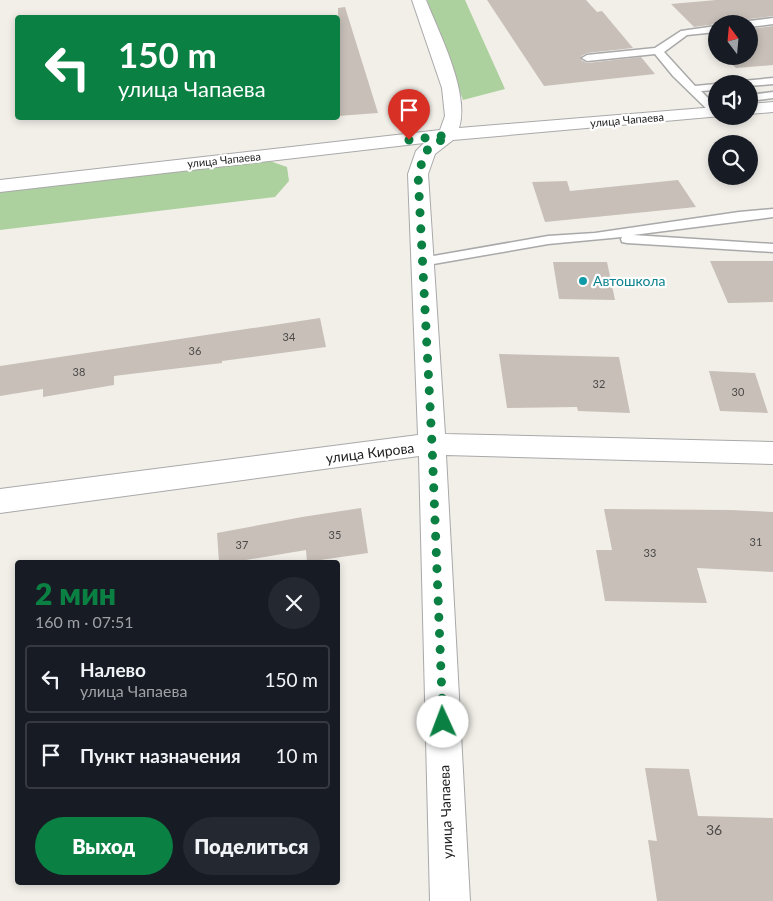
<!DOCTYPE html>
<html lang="ru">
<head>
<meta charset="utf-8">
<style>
	body { margin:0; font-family:Lato,sans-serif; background:#242831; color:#f1f3f6; height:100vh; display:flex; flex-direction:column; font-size:19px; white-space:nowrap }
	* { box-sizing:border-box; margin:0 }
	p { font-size:16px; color:#9ea1a6 }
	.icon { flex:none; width:28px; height:28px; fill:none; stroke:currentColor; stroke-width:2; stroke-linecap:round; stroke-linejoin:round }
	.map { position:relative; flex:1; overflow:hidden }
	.drawer { position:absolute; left:15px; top:560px; width:325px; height:325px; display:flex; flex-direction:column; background:#171b24; border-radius:5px; box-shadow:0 2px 8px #0003 }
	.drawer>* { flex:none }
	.top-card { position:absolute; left:15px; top:15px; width:325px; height:105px; border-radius:5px; box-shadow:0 2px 8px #0003; background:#0b8043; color:#fff; overflow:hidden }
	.needle { width:32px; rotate:344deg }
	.controls { position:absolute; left:708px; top:15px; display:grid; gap:10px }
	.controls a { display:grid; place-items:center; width:50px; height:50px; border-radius:50%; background:#171b24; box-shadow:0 2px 8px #0003; font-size:25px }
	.pin { position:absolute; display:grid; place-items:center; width:42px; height:42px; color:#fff; margin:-51px -21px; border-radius:50% 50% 50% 0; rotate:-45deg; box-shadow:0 0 5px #0007 }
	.pin .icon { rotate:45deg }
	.me { position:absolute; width:55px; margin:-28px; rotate:358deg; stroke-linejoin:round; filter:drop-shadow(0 0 4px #0008) }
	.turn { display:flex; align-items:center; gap:18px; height:105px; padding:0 20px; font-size:22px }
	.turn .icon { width:65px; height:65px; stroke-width:2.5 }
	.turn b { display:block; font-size:35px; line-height:42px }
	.round { display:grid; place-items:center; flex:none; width:52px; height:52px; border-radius:26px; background:#242831 }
	.head { display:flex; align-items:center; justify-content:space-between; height:85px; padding:0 20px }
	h1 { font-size:30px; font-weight:800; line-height:38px; color:#0b8043 }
	.button { display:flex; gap:10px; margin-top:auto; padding:10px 20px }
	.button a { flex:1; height:58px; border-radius:30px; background:#0b8043; color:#fff; font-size:20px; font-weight:800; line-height:58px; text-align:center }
	.button a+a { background:#242831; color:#f1f3f6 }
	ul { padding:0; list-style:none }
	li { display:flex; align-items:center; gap:15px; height:68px; margin:0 10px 8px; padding:0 10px; border:2px solid #363941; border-radius:5px }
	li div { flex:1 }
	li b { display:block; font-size:19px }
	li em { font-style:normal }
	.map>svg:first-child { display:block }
	.forest { fill:#add19e }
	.building { fill:#c7bfb8 }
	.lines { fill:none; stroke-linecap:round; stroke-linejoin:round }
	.service-casing { stroke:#a9a9a9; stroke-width:3 }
	.minor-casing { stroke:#a9a9a9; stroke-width:2 }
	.service { fill:#fff; fill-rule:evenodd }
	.minor { fill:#fff; fill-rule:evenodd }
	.route { stroke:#0b8043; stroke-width:9; stroke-dasharray:0 16.2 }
	.culture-dot { fill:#0f9aa8; stroke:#fff; stroke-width:2 }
	.labels { text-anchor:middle; stroke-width:4.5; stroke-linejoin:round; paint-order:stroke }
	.far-street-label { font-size:11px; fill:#222; stroke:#fff }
	.number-label { font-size:11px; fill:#4b4948 }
	.culture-label { font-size:14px; fill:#0d838f; stroke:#fff; text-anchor:start }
	.street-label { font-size:14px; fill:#222; stroke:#fff }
	.near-number-label { font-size:14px; fill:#4b4948 }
</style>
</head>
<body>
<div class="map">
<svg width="773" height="901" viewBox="0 0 773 901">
	<rect width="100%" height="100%" fill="#f2efe9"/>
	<!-- forest -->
	<path class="forest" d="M427,0h38l40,89 -42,11z
		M244,152l43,15 2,14 -14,16 -275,33v-49z"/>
	<!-- building -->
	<path class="building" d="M487,0h99l11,12 5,-1 31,37 -46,5 -6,3v4l6,3 54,-6 14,17 -111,12z
		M716,0h57v16l-24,3 -6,5h-27l-22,3 -23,-23z
		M345,7l33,106 -40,3v-108z
		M773,26v39l-37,3 -13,-12h26v-27z
		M678,180l18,27 -151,15 -13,-40 35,-1 3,10z
		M710,261h63v41l-45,1z
		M553,262h54l8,38 -56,-1z
		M320,318l6,29 -104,14v2l-108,13v9l-71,12v-8l-43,7v-30z
		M499,354l120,3 11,56 -52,-2 -1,-4 -70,1z
		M709,371l46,2 13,40 -48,-2z
		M361,508l7,45 -61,9 -1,-12 -72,12h-15l-2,-29 85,-16z
		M604,509l127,1 42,2v60l-76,-4 10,35 -102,-2 -9,-51h16z
		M645,768l44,1 9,47 75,2v83h-116l-9,-61 9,1z"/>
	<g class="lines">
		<!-- service casing -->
		<g class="service-casing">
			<path id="service" d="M773,18v6l-24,3v-3h-4l4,-3z
				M716,26v6l-29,3 -23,17 31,34 21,-2v6l-15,1 15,15v9l-4,-1 -39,-38 -18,-22 -68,7 -5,-3 5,-3 68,-7 26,-17z
				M773,78v6l-24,2v-2h-11l5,-3z
				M773,92v6l-24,3v-6z
				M773,209v8l-140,18 140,9v8l-146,-9 -5,-1 -1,-3 1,-2 -74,7 -126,22 -7,-4 7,-4 126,-22 47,-3 144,-21z"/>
		</g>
		<!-- minor casing -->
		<g class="minor-casing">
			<path id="minor" d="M412,0h14c14,35 44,93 33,128l257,-21v9h5l-268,24 -18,14 -7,20 17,260 328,8v22l-327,-9 24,446h-40l-11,-445 -419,57v-24l418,-54 -10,-261 8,-23 8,-8 -424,49v-12l440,-50 5,-14 -3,-28z
				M773,102v10l-24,2v-10z"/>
		</g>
		<!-- service -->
		<use href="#service" class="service"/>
		<!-- minor -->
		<use href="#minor" class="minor"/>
	</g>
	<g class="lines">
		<!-- route -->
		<path class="route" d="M409,140l39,-5 -22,16 -8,23 14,270 11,278"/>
	</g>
	<!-- markers -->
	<circle class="culture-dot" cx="583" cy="281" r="5"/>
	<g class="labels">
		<!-- far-street labels -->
		<g class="far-street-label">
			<text transform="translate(627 120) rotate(-5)" y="4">улица Чапаева</text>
			<text transform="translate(224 160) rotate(-6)" y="4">улица Чапаева</text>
		</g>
		<!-- number labels -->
		<g class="number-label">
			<text x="289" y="341">34</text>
			<text x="195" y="355">36</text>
			<text x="79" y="376">38</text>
			<text x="599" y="388">32</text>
			<text x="738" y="396">30</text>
			<text x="335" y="539">35</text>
			<text x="756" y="546">31</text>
			<text x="242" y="549">37</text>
			<text x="650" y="557">33</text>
		</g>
		<!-- culture labels -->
		<g class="culture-label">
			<text x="593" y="286">Автошкола</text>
		</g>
		<!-- street labels -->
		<g class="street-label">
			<text transform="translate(370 453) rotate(-7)" y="5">улица Кирова</text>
			<text transform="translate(446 812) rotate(-92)" y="5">улица Чапаева</text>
		</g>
		<!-- near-number labels -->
		<g class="near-number-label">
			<text x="714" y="835">36</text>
		</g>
	</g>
</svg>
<div class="controls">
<a><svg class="needle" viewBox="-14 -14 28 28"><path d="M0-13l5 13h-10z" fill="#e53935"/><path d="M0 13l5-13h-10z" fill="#9ea1a6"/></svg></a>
<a><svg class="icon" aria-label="sound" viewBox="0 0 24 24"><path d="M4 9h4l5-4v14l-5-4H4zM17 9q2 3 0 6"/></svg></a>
<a><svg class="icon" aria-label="search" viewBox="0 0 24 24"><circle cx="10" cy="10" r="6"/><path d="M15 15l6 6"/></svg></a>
</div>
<div class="pin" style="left:409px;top:140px;background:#d93025"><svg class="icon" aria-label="arrive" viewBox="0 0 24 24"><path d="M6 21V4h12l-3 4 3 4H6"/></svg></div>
<svg class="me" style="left:443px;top:722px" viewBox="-20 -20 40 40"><circle r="19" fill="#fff"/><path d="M0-13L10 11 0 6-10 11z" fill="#0b8043"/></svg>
<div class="top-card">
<div class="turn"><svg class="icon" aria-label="left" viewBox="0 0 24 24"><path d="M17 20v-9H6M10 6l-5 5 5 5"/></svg><div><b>150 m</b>улица Чапаева</div></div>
</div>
<section class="drawer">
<div class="head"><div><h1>2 мин</h1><p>160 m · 07:51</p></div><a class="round"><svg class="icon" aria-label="close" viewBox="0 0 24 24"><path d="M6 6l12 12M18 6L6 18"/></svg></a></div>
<ul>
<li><svg class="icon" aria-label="left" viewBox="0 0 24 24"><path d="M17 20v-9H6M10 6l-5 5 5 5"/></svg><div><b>Налево</b><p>улица Чапаева</p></div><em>150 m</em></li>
<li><svg class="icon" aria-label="arrive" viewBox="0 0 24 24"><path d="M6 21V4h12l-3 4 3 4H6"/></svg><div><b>Пункт назначения</b></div><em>10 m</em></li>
</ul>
<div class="button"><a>Выход</a><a>Поделиться</a></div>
</section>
</div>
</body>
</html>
